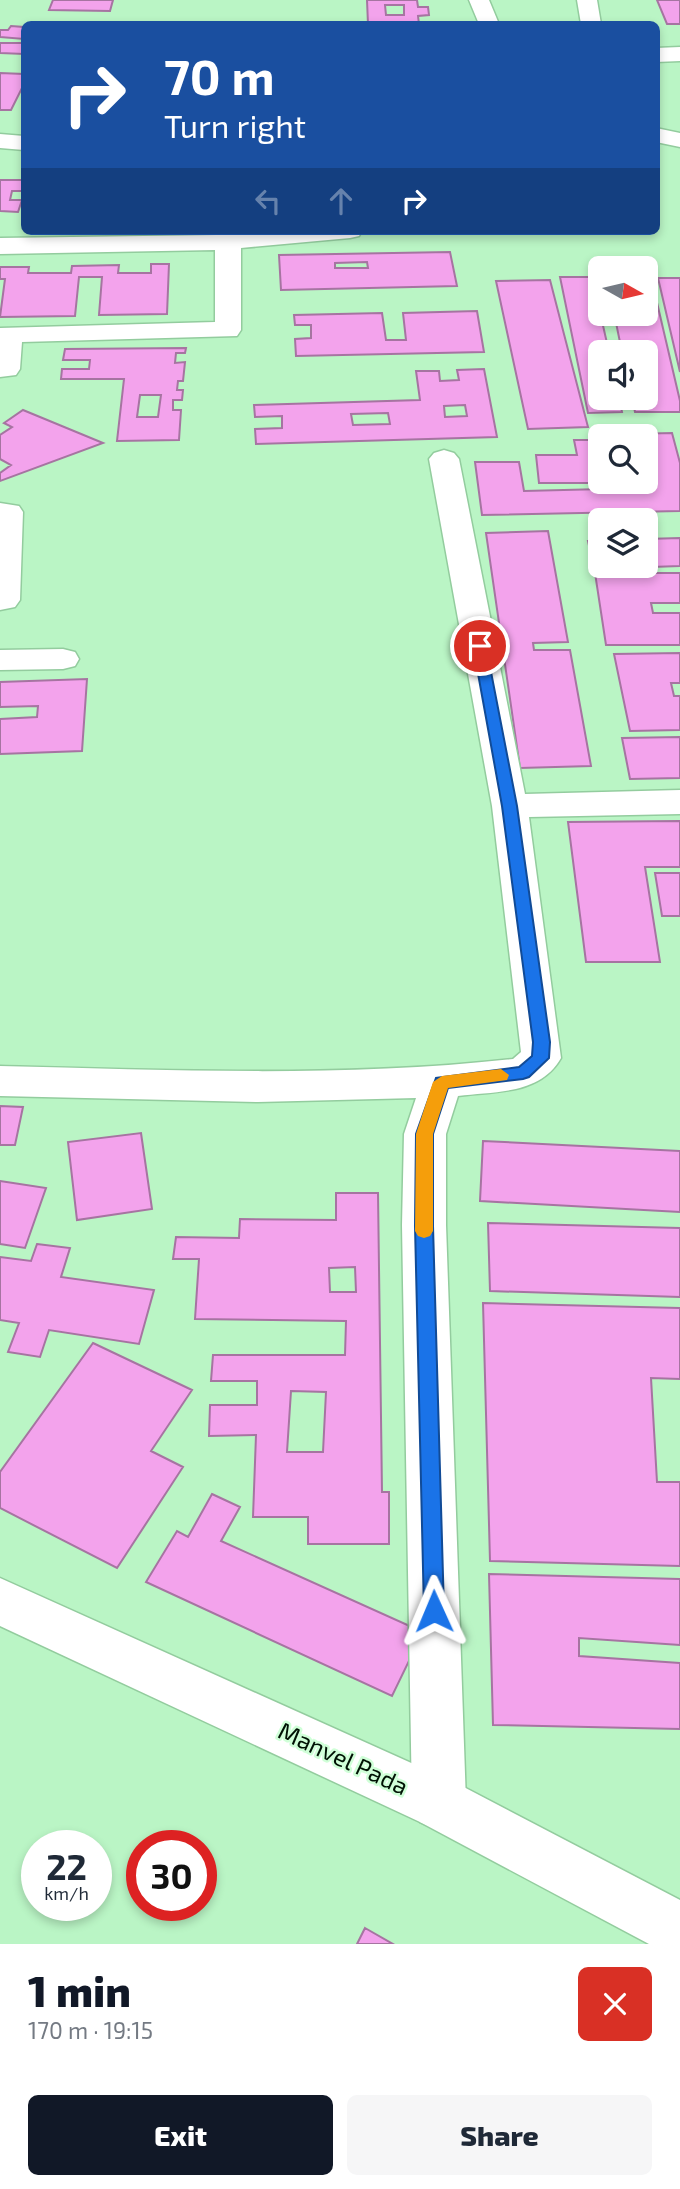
<!DOCTYPE html>
<html lang="en">
<head>
<meta charset="utf-8">
<style>
	body { margin:0; font-family:"Exo 2",sans-serif; background:#f6f6f7; color:#1f2937; height:100vh; display:flex; flex-direction:column; font-size:26px; white-space:nowrap }
	* { box-sizing:border-box; margin:0 }
	p { font-size:23px; color:#747a83 }
	.icon { flex:none; width:38px; height:38px; fill:none; stroke:currentColor; stroke-width:2; stroke-linecap:round; stroke-linejoin:round }
	.map { position:relative; height:1944px; overflow:hidden }
	.side { display:flex; flex-direction:column; background:#fff; flex:1 }
	.side>* { flex:none }
	.top-card { position:absolute; left:21px; top:21px; width:639px; height:214px; border-radius:10px; box-shadow:0 4px 10px #0003; background:#1a4fa0; color:#fff; overflow:hidden }
	.needle { width:46px; rotate:98deg }
	.controls { position:absolute; left:588px; top:256px; display:grid; gap:14px }
	.controls a { display:grid; place-items:center; width:70px; height:70px; border-radius:10px; background:#fff; box-shadow:0 4px 10px #0003; font-size:35px }
	.speed { position:absolute; left:21px; top:1830px; display:flex; gap:14px; font-size:35px; font-weight:700; text-align:center }
	.speed>* { display:grid; place-content:center; width:91px; height:91px; border-radius:50%; background:#fff; box-shadow:0 4px 10px #0003; line-height:1 }
	.speed small { font-size:18px; font-weight:400 }
	.speed .limit { border:10px solid #d22; background:#fff; color:#111 }
	.pin { position:absolute; display:grid; place-items:center; width:60px; height:60px; color:#fff; margin:-30px; border:4px solid #fff; border-radius:50%; box-shadow:0 2px 7px #0007 }
	.me { position:absolute; width:77px; margin:-38px; rotate:359deg; stroke-linejoin:round; filter:drop-shadow(0 0 5px #0008) }
	.turn { display:flex; align-items:center; gap:24px; height:147px; padding:0 28px; font-size:32px }
	.turn .icon { width:91px; height:91px; stroke-width:2.5 }
	.turn b { display:block; font-size:49px; line-height:60px }
	.lanes { display:flex; align-items:center; height:66px; padding:0 28px; background:#0003; justify-content:center; gap:35px; direction:ltr }
	.lanes .off { opacity:.35 }
	.round { display:grid; place-items:center; flex:none; width:74px; height:74px; border-radius:10px; background:#f6f6f7 }
	.overview { display:flex; align-items:center; justify-content:space-between; height:119px; padding:0 28px }
	h1 { font-size:42px; font-weight:800; line-height:52px; color:#111827 }
	.cta { display:flex; gap:14px; margin-top:auto; padding:14px 28px }
	.cta a { flex:1; height:80px; border-radius:10px; background:#111827; color:#fff; font-size:28px; font-weight:800; line-height:80px; text-align:center }
	.cta a+a { background:#f6f6f7; color:#1f2937 }
	.map>svg:first-child { display:block }
	.building { fill:#f3a3ec; stroke:#a674a1; stroke-width:2; fill-rule:evenodd }
	.lines { fill:none; stroke-linecap:round; stroke-linejoin:round }
	.minor-casing { stroke:#93cc9e; stroke-width:3 }
	.major-casing { stroke:#93cc9e; stroke-width:3 }
	.minor { fill:#fff; fill-rule:evenodd }
	.major { fill:#fff; fill-rule:evenodd }
	.route { fill:#1a73e8; stroke:#114b97; stroke-width:2 }
	.slow { fill:#f59e0b }
	.labels { text-anchor:middle; stroke-width:5; stroke-linejoin:round; paint-order:stroke }
	.near-street-label { font-size:24px; fill:#001204; stroke:#d0ffd8 }
</style>
</head>
<body>
<div class="map">
<svg width="680" height="1944" viewBox="0 0 680 1944">
	<rect width="100%" height="100%" fill="#baf5c5"/>
	<!-- building -->
	<path class="building" d="M53,0h60l-3,11 -61,-1z
		M367,0h50l1,7h10l1,8 -11,1 1,8h11h-62zM385,5h19v10h-18z
		M657,0h23v24h-13z
		M11,26l13,1v12l-24,-2v-7h8z
		M0,43h24v11l-24,-1z
		M0,73l24,1v10l-13,26h-11z
		M0,180h24v11h-12l-2,9h12l-4,12 -18,-1z
		M450,252l7,34 -176,4 -2,-35zM367,262l1,6h-33v-5z
		M151,264h18l-2,50 -68,1 3,-38h-23l-4,39 -75,1 5,-38h-5v-12h29l-1,6h43l1,-7 47,-1 -1,8h33z
		M560,277h32l17,75h-9v45h19l3,15 -34,1z
		M646,277h5l29,124v11h-45l-3,-15h14v-45h-24l-8,-39h32z
		M658,278h22v94z
		M550,280l38,147 -60,2 -32,-148z
		M477,311l7,41 -188,4 -1,-17 16,-1v-13h-16l-1,-10 88,-2 4,27h20l-3,-27z
		M186,348l-1,5h-9l-1,10 10,-1 -2,19h-5l-1,9h6l-1,10h-9v10h8l-2,30 -62,1 7,-62h-63l1,-10h27l1,-9h-27l2,-11zM140,395h21l-3,22h-21z
		M484,369l13,68 -241,7 -1,-15 27,-1v-12l-27,1 -1,-12 166,-5 -4,-29h23l1,10 19,-1 -2,-10zM465,405l2,11 -22,1 -1,-11zM388,413l2,11 -37,1 -2,-11z
		M23,410l80,33 -103,38v-8l11,-8 -11,-6v-24l12,-8 -8,-4z
		M672,433l8,30v48l-198,4 -7,-53h44l5,29 119,-3 -2,-7h5v-45l-16,-2z
		M574,440h26v41l35,2h-96l-3,-28h41z
		M548,531l20,111 -35,1 1,7h36l21,116 -71,2 -34,-235z
		M680,538v28l-86,3 -6,-28h12v24h46v-26z
		M595,573h85v30h-29l2,10h27v32h-74z
		M680,653v30h-9l3,13h6v34l-50,1 -16,-77z
		M87,679l-5,72 -82,3v-35l37,-2 1,-11 -38,1v-25z
		M680,737v41l-50,1 -8,-41z
		M680,821v46h-35l15,95h-74l-18,-140z
		M655,873h25v43h-18z
		M0,1106l23,1 -8,38h-15z
		M141,1133l11,76 -75,11 -9,-78z
		M483,1141l197,10v61l-200,-11z
		M0,1181l46,7 -21,60 -25,-4z
		M336,1193h42l4,299h7v52h-81v-27h-55l3,-82 -47,1 1,-31h47v-24h-46l2,-26h132l1,-34 -151,-2 4,-60h-26l3,-22 63,1 1,-19 96,1zM355,1267l1,25h-26l-1,-24zM291,1391l35,1 -3,60h-36z
		M488,1223l192,5v69l-190,-6z
		M37,1244l33,4 -9,29 93,13 -15,54 -90,-14 -9,27 -32,-5 11,-29 -19,-3v-63l31,4z
		M483,1303l197,5v71l-29,-1 6,104h23v84l-190,-5z
		M93,1343l99,47 -41,61 32,16 -66,101 -117,-60v-36z
		M212,1494l28,13 -19,34 202,91 -31,64 -246,-114 31,-51 11,6z
		M489,1574l191,5v66l-101,-7v18l101,7v66l-187,-4z
		M365,1928l28,16h-36z"/>
	<g class="lines">
		<!-- minor casing -->
		<g class="minor-casing">
			<path id="minor" d="M577,0h20l4,24h-20z
				M680,47v14l-24,1v-14z
				M0,134l24,2v14l-24,-2z
				M217,231h24v2l121,-2 -3,5 -9,2 -109,10v82l-4,6 -215,6 -2,27 -4,6 -16,2v-49l215,-6v-72l-215,4v-16l216,-3z
				M444,450l10,3 5,6 66,335 155,-4v24l-151,3 32,241c-21,37 -66,33 -103,38l-12,38v91l20,578 -8,19 -19,8 -19,-8 -8,-19 -10,-578 2,-91 12,-36 -158,4 -258,-6v-30c171,4 343,12 513,-7l8,-7 -29,-246 -63,-347 5,-6z
				M0,503l19,3 4,6 -3,88 -5,7 -15,3z
				M63,649l12,3 4,7 -4,7 -12,3 -63,1v-20z"/>
		</g>
		<!-- major casing -->
		<g class="major-casing">
			<path id="major" d="M469,0h20l10,24h-20z
				M656,128l24,5v14l-24,-5z
				M0,1578l458,206 222,116v44h-31l-229,-122 -420,-196z"/>
		</g>
		<!-- minor -->
		<use href="#minor" class="minor"/>
		<!-- major -->
		<use href="#major" class="major"/>
	</g>
	<!-- route -->
	<path class="route" d="M480,642l6,4 31,160 33,236 -1,16 -20,19 -6,2 -75,9 -15,46v92l11,385 -3,6 -7,3 -7,-3 -3,-6 -9,-385 1,-92 20,-56 83,-11 13,-11 1,-14 -31,-236 -29,-160z"/>
	<!-- slow -->
	<path class="slow" d="M501,1069l8,6 -2,5 -59,8 -15,46v97l-3,5 -6,2 -6,-2 -3,-5 1,-97 17,-52 9,-6z"/>
	<g class="labels">
		<!-- near-street labels -->
		<g class="near-street-label">
			<text transform="translate(343 1759) rotate(25)" y="8">Manvel Pada</text>
		</g>
	</g>
</svg>
<div class="controls">
<a><svg class="needle" viewBox="-14 -14 28 28"><path d="M0-13l5 13h-10z" fill="#e53935"/><path d="M0 13l5-13h-10z" fill="#747a83"/></svg></a>
<a><svg class="icon" aria-label="sound" viewBox="0 0 24 24"><path d="M4 9h4l5-4v14l-5-4H4zM17 9q2 3 0 6"/></svg></a>
<a><svg class="icon" aria-label="search" viewBox="0 0 24 24"><circle cx="10" cy="10" r="6"/><path d="M15 15l6 6"/></svg></a>
<a><svg class="icon" aria-label="layers" viewBox="0 0 24 24"><path d="M12 4l9 5-9 5-9-5zM3 14l9 5 9-5"/></svg></a>
</div>
<div class="speed"><div>22<small>km/h</small></div><div class="limit">30</div></div>
<div class="pin" style="left:480px;top:646px;background:#d93025"><svg class="icon" aria-label="arrive" viewBox="0 0 24 24"><path d="M6 21V4h12l-3 4 3 4H6"/></svg></div>
<svg class="me" style="left:434px;top:1611px" viewBox="-20 -20 40 40"><path d="M0-17L14 15 0 8-14 15z" fill="#1a73e8" stroke="#fff" stroke-width="4"/></svg>
<div class="top-card">
<div class="turn"><svg class="icon" aria-label="right" viewBox="0 0 24 24"><path d="M7 20v-9h11M14 6l5 5-5 5"/></svg><div><b>70 m</b>Turn right</div></div>
<div class="lanes"><svg class="icon off" aria-label="left" viewBox="0 0 24 24"><path d="M17 20v-9H6M10 6l-5 5 5 5"/></svg><svg class="icon off" aria-label="ahead" viewBox="0 0 24 24"><path d="M12 20V5M6 11l6-6 6 6"/></svg><svg class="icon" aria-label="right" viewBox="0 0 24 24"><path d="M7 20v-9h11M14 6l5 5-5 5"/></svg></div>
</div>
</div>
<section class="side">
<div class="overview"><div><h1>1 min</h1><p>170 m · 19:15</p></div><a class="round" style="background:#d93025;color:#fff"><svg class="icon" aria-label="close" viewBox="0 0 24 24"><path d="M6 6l12 12M18 6L6 18"/></svg></a></div>
<div class="cta"><a>Exit</a><a>Share</a></div>
</section>
</body>
</html>
